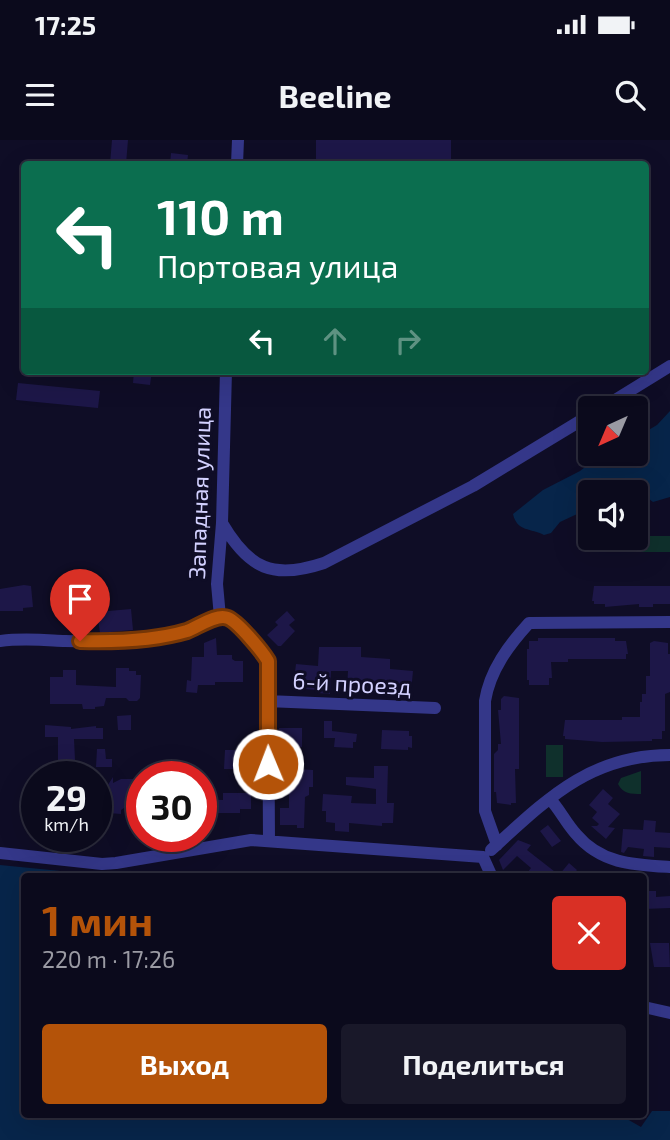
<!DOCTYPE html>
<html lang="ru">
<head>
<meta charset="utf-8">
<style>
	body { margin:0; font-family:"Exo 2",sans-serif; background:#191829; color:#f1f3f6; height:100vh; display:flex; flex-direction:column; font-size:26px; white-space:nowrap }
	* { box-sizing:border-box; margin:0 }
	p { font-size:23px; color:#9a9aa3 }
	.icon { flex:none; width:38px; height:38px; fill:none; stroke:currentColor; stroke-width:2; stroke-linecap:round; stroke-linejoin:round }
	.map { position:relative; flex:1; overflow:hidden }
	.sheet { position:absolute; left:21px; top:733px; width:626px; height:245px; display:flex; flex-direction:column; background:#0b0a1c; border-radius:7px; box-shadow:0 7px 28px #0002,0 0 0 2px #2b2b3b }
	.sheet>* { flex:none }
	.hud { position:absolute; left:21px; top:21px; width:628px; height:214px; border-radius:7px; box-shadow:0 7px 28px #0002,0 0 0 2px #2b2b3b; background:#0b6e4f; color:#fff; overflow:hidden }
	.needle { width:46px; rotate:224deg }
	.controls { position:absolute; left:578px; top:256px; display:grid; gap:14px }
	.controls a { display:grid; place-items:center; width:70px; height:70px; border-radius:7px; background:#0b0a1c; box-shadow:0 7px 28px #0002,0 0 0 2px #2b2b3b; font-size:35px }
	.speed { position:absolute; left:21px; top:621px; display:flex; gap:14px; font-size:35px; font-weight:700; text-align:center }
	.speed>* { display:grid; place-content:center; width:91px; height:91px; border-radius:50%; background:#0b0a1c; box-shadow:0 7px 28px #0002,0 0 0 2px #2b2b3b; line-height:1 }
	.speed small { font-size:18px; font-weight:400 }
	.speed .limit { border:10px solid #d22; background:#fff; color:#111 }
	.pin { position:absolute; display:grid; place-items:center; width:60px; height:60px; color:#fff; margin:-72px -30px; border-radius:50% 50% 50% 0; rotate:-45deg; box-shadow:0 0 7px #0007 }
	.pin .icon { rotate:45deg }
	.me { position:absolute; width:77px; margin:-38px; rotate:359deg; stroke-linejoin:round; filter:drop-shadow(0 0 5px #0008) }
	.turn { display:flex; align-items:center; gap:24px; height:147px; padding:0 21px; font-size:32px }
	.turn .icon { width:91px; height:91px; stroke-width:2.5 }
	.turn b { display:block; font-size:49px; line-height:60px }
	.lanes { display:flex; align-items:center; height:66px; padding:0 21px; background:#0003; justify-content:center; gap:35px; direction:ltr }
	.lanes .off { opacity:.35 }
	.round { display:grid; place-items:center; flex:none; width:74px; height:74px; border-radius:7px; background:#191829 }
	.summary { display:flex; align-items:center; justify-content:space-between; height:119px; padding:0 21px }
	h1 { font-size:42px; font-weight:700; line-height:52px; color:#b45309 }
	.primary-button { display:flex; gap:14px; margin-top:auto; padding:14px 21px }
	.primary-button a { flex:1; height:80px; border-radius:7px; background:#b45309; color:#fff; font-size:28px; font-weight:700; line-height:80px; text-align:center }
	.primary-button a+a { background:#191829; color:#f1f3f6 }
	.status { display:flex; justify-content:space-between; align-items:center; height:49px; padding:0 35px; background:#0b0a1c; direction:ltr }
	.status svg { height:19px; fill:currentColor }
	header { display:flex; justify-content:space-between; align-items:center; height:91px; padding:0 21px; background:#0b0a1c; font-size:32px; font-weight:700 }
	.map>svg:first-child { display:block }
	.green { fill:#0f302c }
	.water { fill:#07254a }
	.building { fill:#1d1748 }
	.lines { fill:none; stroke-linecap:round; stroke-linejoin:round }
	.minor { stroke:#343789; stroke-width:12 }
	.route-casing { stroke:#753606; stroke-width:18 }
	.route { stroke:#b45309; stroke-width:12 }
	.labels { text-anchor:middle; stroke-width:6; stroke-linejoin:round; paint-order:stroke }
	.street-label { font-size:23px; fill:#d3d1ff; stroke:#0f0d26 }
</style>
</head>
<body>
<div class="status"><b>17:25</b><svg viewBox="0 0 49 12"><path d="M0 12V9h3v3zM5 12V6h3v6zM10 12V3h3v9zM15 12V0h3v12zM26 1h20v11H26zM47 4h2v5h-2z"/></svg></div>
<header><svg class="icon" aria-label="menu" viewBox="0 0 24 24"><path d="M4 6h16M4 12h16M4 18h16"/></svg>Beeline<svg class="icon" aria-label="search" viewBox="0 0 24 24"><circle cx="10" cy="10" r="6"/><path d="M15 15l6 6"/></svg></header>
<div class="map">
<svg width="670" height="1000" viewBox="0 0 670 1000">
	<rect width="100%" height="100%" fill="#0f0d26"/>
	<!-- green -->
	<path class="green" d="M645,396h25v16h-41v-8z
		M546,605h17v32h-17z
		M641,631v23c-10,0 -18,0 -23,-10l3,-6z"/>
	<!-- water -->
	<path class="water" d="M670,271v86l-17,5 -4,-3 -14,3v-10h-45v16l-30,14 -9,11 -7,2c-13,-7 -27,-3 -31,-21l30,-24 37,-19 14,-11 15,-7h26v-15l22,-13z
		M0,725l121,12h-97v238h596l21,12 11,-16h18v29h-670z"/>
	<!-- building -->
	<path class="building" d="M112,0h16l-2,24h-16z
		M316,0h135v24h-135z
		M171,13l17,2 -1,9h-17z
		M134,231h18l-2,14 -17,-2z
		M18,243l82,8 -2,17 -82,-8z
		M24,445l7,1 2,21 -10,1v3h-23v-22z
		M594,446h76v18h-17v3h-14v-3l-34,3v-3h-11v-3h-2z
		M131,469l2,21 -33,3 -3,-21z
		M287,471l8,9 -6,5 6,6 -14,15h-3l-11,-11 11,-10 -3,-3z
		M216,498l1,17h15v4l3,2h8v21h-28v3h-17l-1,8 -11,-1 1,-12 4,1 1,-24h12v-14z
		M538,498h77v3h11l2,13h-2v5h-58v3h-17l1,16h-3v7h-20v-5h-2v-31h2v-8h9z
		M654,501l14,2v11h2v38l-5,2v37h-3v8h-10v2l-50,1 -37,-3v-3h-2l2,-16h57v-3h18v-15h2v-8h4v-18h4v-33z
		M319,507h42v10l29,2v10l23,2 -2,21 -48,-4v2h-16l1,-19h-17l-1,23 -13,-1v-3l-24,-2 3,-24 22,2z
		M116,528h13v3h7v4h5l-1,23 -3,3h-8l-3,-3h-20l-2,8 -9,1v2h-12l-1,-5h-32v-27h13v-7h13v15l40,2z
		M504,556l15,2v71h-4l1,34h-5v2l-14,-2 -1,-11h-2v-38l4,-4v-6h3l-3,-34h3v-11z
		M131,575v15h-13l-1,-14z
		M324,581h8v10l25,3 -1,8h-3v6l-19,-1 1,-9h-11z
		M45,585l26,2v2l25,-3v2h7v11h-29l1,21 -17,1v-24h-13z
		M279,588h23v19h-3v3l-20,-2z
		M382,590l27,1v5h3v12l-4,-1v3l-27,-1z
		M97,609h8l1,10h6v8h-16z
		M225,610h21l-1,14h-5v5h-16z
		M374,626h14l-1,37h7l-1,20h-11v3l-33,-3v9l-14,-1v-8l-9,-1v-11h-4l1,-17 29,2 -1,7 25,1v-15l-30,-4v-8l28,1z
		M280,628l33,2v17h-4v8l-4,2 -1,31h-7v-3h-17v-17h9v-18h-7l-4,-5z
		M113,637v6l8,-4h12l1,14 -4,11 -9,6v4l-24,-2 -1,-22 8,1z
		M603,649l10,9 -5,6 12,10 -12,13 7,1 -9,11 -15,-13h6l2,-2 -7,-6 5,-6 -8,-7z
		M223,653h28v16h-11v4h-26v7h-13v-21l22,1z
		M644,680l12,1 -1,11 15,1v15l-16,-1v10l-11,-1 1,-7 -16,-2 -4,6 -3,-1 2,-23 20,1z
		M548,685l13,16 -9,6 -12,-16z
		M518,700l13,5 -4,5 32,25 10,-12 8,7 -6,7h-47l7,-9 -14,-12 -14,14 -4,-10z
		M644,751h12v6l14,-1v12l-26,1z
		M650,803h19l1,24h-16z"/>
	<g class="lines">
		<!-- minor -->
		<path class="minor" d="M237,24l1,-24
			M602,268l68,-42
			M222,383c27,46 51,57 102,40l149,-77 117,-71
			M220,477c15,1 41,31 48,44l1,180
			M220,477l-3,-33 5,-61 4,-152
			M0,501c23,-3 43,-1 65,0 56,2 104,-2 155,-24
			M267,561l168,7
			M550,659c10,11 16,24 26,35 25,30 58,31 94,33
			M497,705l-12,-34v-110c5,-31 24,-56 44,-78l141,-1
			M491,710c56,-51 99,-95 179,-95
			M0,713l102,11 14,-1 135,-23 232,17
			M483,717l9,20
			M644,867l26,6"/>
	</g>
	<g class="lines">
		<!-- route casing -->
		<g class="route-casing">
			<path id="route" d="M80,501c35,1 73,0 107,-10 11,-4 30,-18 41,-13 10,4 34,33 40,43v103"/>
		</g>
		<!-- route -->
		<use href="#route" class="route"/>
	</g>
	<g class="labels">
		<!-- street labels -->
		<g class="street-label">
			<text transform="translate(200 353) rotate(-88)" y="8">Западная улица</text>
			<text transform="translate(352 544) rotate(3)" y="8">6-й проезд</text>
		</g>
	</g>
</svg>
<div class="controls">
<a><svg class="needle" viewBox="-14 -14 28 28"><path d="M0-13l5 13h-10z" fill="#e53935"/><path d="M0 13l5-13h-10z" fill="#9a9aa3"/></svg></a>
<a><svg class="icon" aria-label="sound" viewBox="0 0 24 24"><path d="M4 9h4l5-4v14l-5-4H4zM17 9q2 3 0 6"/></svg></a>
</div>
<div class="speed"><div>29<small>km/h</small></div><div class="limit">30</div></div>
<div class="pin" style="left:80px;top:501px;background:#d93025"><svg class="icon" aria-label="arrive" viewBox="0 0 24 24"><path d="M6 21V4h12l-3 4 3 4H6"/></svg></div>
<svg class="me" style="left:268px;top:624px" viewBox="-20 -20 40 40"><circle r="17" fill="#b45309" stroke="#fff" stroke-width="3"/><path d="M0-11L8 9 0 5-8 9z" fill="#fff"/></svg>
<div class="hud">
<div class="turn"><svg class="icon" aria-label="left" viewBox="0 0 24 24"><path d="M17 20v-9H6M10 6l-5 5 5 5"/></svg><div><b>110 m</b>Портовая улица</div></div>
<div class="lanes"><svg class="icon" aria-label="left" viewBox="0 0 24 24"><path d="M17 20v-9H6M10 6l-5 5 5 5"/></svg><svg class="icon off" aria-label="ahead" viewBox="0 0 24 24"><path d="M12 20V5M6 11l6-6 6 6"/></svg><svg class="icon off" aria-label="right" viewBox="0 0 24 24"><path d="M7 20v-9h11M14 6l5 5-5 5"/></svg></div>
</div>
<section class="sheet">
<div class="summary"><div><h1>1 мин</h1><p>220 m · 17:26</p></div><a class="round" style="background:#d93025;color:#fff"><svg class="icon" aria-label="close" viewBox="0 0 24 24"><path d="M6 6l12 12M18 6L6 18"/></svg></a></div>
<div class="primary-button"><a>Выход</a><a>Поделиться</a></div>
</section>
</div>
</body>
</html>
